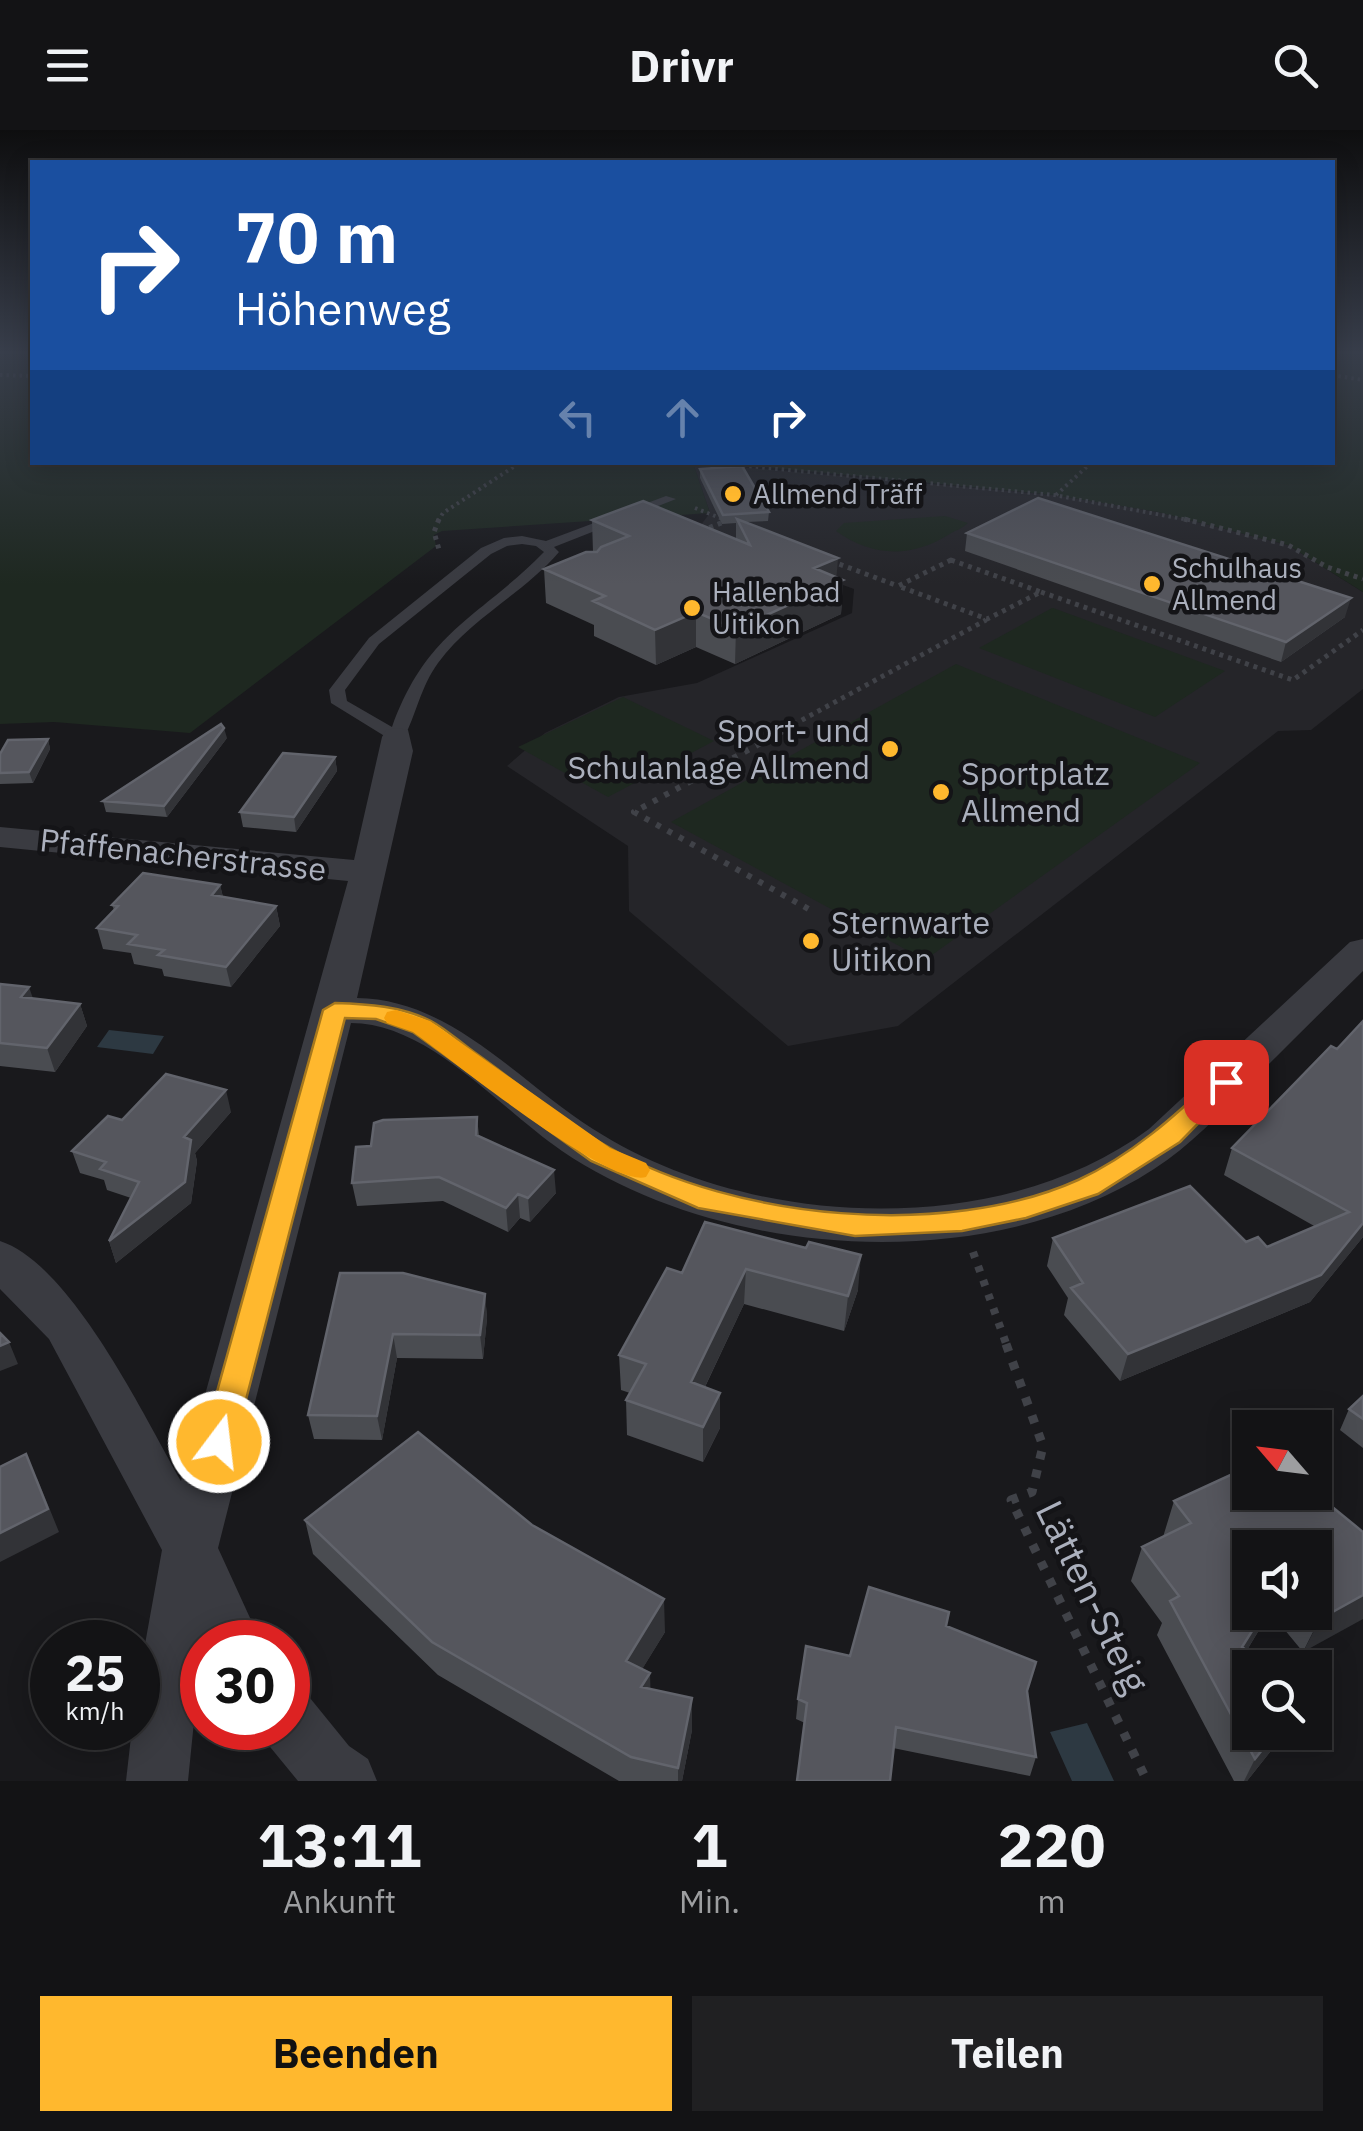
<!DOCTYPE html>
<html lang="de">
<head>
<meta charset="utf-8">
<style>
	body { margin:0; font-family:"IBM Plex Sans",sans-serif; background:#202022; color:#f1f3f6; height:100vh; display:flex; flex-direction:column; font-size:38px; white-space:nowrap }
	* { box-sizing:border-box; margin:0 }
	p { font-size:32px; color:#9d9ea0 }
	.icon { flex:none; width:55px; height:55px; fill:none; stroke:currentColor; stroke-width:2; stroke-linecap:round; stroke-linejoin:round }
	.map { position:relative; height:1651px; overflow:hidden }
	.drawer { display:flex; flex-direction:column; background:#131315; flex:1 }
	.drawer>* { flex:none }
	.guide { position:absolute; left:30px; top:30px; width:1305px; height:305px; border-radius:0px; box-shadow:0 5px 25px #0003,0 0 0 2px #323234; background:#1a4fa0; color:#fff; overflow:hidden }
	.needle { width:65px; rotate:298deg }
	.buttons { position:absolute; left:1232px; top:1280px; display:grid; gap:20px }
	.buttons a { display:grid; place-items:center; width:100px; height:100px; border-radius:0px; background:#131315; box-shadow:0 5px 25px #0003,0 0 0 2px #323234; font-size:50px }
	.speed { position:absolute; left:30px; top:1490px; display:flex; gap:20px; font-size:50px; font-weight:700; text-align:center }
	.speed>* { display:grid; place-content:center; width:130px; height:130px; border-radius:50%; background:#131315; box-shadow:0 5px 25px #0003,0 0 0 2px #323234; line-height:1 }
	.speed small { font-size:25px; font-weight:400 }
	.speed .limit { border:15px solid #d22; background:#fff; color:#111 }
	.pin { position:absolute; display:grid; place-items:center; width:85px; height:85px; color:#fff; margin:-42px; border-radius:20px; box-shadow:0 5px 15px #0006 }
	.me { position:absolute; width:110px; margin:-55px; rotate:15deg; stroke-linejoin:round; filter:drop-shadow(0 0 8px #0008) }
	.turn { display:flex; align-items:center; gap:35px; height:210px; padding:0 40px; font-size:45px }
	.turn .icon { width:130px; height:130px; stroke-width:2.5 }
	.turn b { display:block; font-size:70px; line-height:85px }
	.lanes { display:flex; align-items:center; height:95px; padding:0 40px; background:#0003; justify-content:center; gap:50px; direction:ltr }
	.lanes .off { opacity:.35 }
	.eta { display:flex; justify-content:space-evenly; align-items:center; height:170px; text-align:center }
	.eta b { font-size:60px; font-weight:700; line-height:70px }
	.cta { display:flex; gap:20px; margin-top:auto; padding:20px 40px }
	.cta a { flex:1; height:115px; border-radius:0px; background:#ffb82e; color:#111; font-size:40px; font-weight:700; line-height:115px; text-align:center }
	.cta a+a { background:#202022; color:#f1f3f6 }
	header { display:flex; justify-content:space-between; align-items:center; height:130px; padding:0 40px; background:#131315; font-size:45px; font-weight:700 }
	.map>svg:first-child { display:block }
	.built { fill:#252529 }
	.green { fill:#1e2820 }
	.water { fill:#2d3942 }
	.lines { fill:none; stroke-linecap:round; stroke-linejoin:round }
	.path-far4 { stroke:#404248; stroke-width:4; stroke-dasharray:2.5 4; stroke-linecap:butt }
	.path-far3 { stroke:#404248; stroke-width:5; stroke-dasharray:4 5; stroke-linecap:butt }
	.path-far2 { stroke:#404248; stroke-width:6; stroke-dasharray:5 8; stroke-linecap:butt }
	.path-far1 { stroke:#404248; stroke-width:8; stroke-dasharray:6 9; stroke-linecap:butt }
	.path { stroke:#404248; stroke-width:9; stroke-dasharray:8 11; stroke-linecap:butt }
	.service { fill:#3a3b41; fill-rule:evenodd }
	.minor { fill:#3a3b41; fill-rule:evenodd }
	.wall { fill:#4a4c51 }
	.shaded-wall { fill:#323337 }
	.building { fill:#55565d; stroke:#62646c; stroke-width:2.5 }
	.route { fill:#ffb82e; stroke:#a6781e; stroke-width:2.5 }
	.slow { fill:#f59e0b }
	.poi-dot { fill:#ffb82e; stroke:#141417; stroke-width:4 }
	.labels { text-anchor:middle; stroke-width:9; stroke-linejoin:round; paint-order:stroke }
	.far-poi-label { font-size:28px; fill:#abb0bd; stroke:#141417; text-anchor:start }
	.poi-label { font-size:32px; fill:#abb0bd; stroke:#141417; text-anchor:start }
	.street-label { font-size:32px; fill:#abb0bd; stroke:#141417 }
	.near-street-label { font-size:38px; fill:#abb0bd; stroke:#141417 }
</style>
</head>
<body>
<header><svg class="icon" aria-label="menu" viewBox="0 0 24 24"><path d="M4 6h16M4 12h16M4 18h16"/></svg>Drivr<svg class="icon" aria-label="search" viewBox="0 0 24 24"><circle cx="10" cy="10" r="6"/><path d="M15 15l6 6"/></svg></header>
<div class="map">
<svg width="1363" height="1651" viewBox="0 0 1363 1651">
	<rect width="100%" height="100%" fill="#19191c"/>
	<!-- built -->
	<path class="built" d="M693,333l361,32 104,17 130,33 75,47v97l-52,41 -33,1 -380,295 -110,20 -159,-135 -1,-65 -121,-80 38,-33 74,-36 78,-14 155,-70 2,-24 -75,-27 -92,-19 23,-30z"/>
	<!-- green -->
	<path class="green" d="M0,223h32v109l661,1 17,50 -268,18 -8,4 2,11 -246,187 -136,-11 -54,2z
		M1333,223h30v239l-75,-47 -130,-33 -104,-17 -332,-32 610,-1z
		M945,386l23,7c-6,6 -12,7 -20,12 -37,23 -76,22 -112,-4l8,-8z
		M1052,478h1l172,63 -70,46 -176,-69z
		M956,534l244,99 -275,197 -254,-138z
		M623,567l91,44 -106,56 -90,-50z"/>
	<!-- water -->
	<path class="water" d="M109,900l55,6 -11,18 -56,-7z
		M1087,1593l27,58h-42l-22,-49z"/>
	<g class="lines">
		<!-- path-far4 -->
		<path class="path-far4" d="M0,245l32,1
			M1332,245l31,5
			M704,332l350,33 140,26
			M1056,365l36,-33
			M695,378l30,12
			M438,391l5,-8 78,-51"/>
		<!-- path-far3 -->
		<path class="path-far3" d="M439,389l-5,13 6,21
			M1184,389l104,26 39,22 36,12
			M701,401l25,-10
			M951,430l90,32 -54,27 -89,-33z
			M831,431l67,25
			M1041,462l252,88 70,-50
			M778,603l208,-113"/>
		<!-- path-far2 -->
		<path class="path-far2" d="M783,601l-149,81 178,99"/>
		<!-- path-far1 -->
		<path class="path-far1" d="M973,1122l34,94"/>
		<!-- path -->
		<path class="path" d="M1006,1214l37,102 -11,46 -21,8 136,281"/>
		<!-- service -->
		<path class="service" d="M666,366l10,3 -122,48 5,5c-36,42 -88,66 -121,111 -17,23 -22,52 -35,77h-12l-60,-37 -2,-13 40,-52 112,-90 23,-10 18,-2 24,5zM522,414l14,2 8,6c-66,67 -117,78 -152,175l-45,-26 -2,-11 34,-46 112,-90 16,-8z"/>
		<!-- minor -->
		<path class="minor" d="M397,598l11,2 5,21 -56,247c94,1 162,84 236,131 155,100 405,112 556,0l201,-187 13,-3v32c-38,37 -76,75 -113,112 -30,31 -60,63 -96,86 -166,108 -431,91 -592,-18 -62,-42 -133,-128 -211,-128l-133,525 43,94h-59l-14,139h-62l6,-53h6v-45l24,-133 -113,-211 -49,-50v-48c71,23 144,175 181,240l167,-600 -348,-34v-20l354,33 28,-123 4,-7z
			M288,1559l22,9 39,48 19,13 9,22h-79l-32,-39 -5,-14h27z"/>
	</g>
	<!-- wall -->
	<path class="wall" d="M700,339l69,43 -1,9 -22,1 97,58 -2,34 -106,50 -39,-17 -40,18 -62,-29v-11l-48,-22 -2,-34 49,-17 -1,-32 144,19v-16l-14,1 -22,-46z
		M967,403l378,84 -64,45 -316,-111z
		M227,608l-60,79 -61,-5 -3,-11z
		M48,609l2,10 -17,34 -33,1v-30z
		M335,627l2,14 -41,61 -53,-5 -3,-15z
		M220,755l3,12 53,9 4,20 -49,61 -67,-11 -2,-7 -28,-5 -3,-11 -28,-4 -6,-21 17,-18 -2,-5z
		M0,854l33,14 47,6 7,22 -32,46 -55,-6z
		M1363,891v216l-53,65 -190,79 -56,-66 4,-17 -21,-32 6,-28 193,4 21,5 49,-20 -92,-52 8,-27 105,-99z
		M231,982l-36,41 2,8 -6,42 -75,60 -7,-22 22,-43 -24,-8 -3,-10 -24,-7 -8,-22z
		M477,987l2,19 77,57 -26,29 -10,-4 -12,14 -65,-31 -86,5 -5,-23 19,-37z
		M705,1092l153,68 -14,41 -100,-27 -39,83 15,6v35l-17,34 -76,-27 -1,-35 4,-7 -9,-3 -2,-35 63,-82z
		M340,1143l145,21 2,24 -4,41 -86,-1 -15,82 -68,-1 -6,-24z
		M1363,1266v52l-23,-18 9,-21z
		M1174,1371l189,31 -60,120 -33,-40h45v-64l-65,64h20l-23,38 39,82 -39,49h-13l-77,-146 5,-12 -31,-42 11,-34 21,-10z
		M305,1390l227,5 133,107 -23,37 8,4v16l42,41 -10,51h-63l-181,-106 -125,-121z
		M946,1496l81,68 9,63 -6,19 -137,-28 -88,-25 -9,-4 2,-20 52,-43z"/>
	<!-- shaded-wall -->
	<path class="shaded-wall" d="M838,428l-2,25 7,-3 -2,34 -106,50 1,-35 78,-61z
		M1351,468l-6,19 -64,45 5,-20z
		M696,482v35l-40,18 -1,-35z
		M224,598l3,10 -60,79 -3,-11z
		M48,609l2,10 -17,34 -4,-11z
		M335,627l2,14 -41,61 -2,-15z
		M220,755l5,20 -13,-10z
		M276,776l4,20 -49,61 -5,-20z
		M29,857l8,23 -16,-13z
		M80,874l7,22 -32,46 -8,-24z
		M226,960l5,22 -36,41 2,8 -6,42 -75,60 -7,-22 75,-104z
		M554,1040l2,23 -26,29 -2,-24z
		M518,1064l2,24 -12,14 -2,-24z
		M1363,1093v14l-53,65 -190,79 8,-27z
		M861,1125l-3,35 -14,41 4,-35z
		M746,1139l-2,35 -53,112v-34z
		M485,1164l2,24 -4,41 -3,-24z
		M393,1204l4,24 -15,82 -5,-24z
		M9,1212l9,22 -18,7v-25z
		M720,1263v35l-17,34v-35z
		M37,1348l22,54 -59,30v-29z
		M1363,1465v24l-60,33 17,-33z
		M664,1469l1,33 -38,62 -1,-33z
		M1264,1482h6l-42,69 14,-34z
		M650,1543l1,33 -10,-19z
		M692,1568v32l-10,51h-4v-13z
		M1276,1602h10l-39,49h-3l11,-22z"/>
	<!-- building -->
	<path class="building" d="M742,336l27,46 -46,3 -23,-46z
		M1038,368l313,100 -65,44 -319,-109z
		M643,371l107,44 -13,-26 101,39 -24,10 29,12 -107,49 -40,-17 -41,18 -62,-29 12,-5 -61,-27 42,-17h11l4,-5 28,-11 -37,-16z
		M221,594l3,4 -60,78 -61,-5z
		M48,609l-19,33 -29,1v-19l8,-14z
		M283,623l52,4 -41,60 -54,-5z
		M143,743l77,12 -8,10 64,11 -50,61 -68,-12 6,-5 -36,-6 9,-9 -40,-7 21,-22 -6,-1z
		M0,854l29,3 -8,10 59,7 -33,44 -47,-5z
		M1363,891v202l-42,52 -193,79 -57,-66 12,-5 -30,-45 137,-52 56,56 12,-5 9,10 82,-35 -117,-64 99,-102 6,3z
		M166,944l60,16 -42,47 7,3 -6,42 -76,59 30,-59 -39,-13 6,-7 -34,-11 36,-35 14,4z
		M477,987l-1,18 78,35 -26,28 -10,-4 -12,14 -67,-31 -87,6 4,-36 15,-1 3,-23 9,-3z
		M705,1092l101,26 3,-6 52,13 -13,41 -102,-27 -55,113 29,11 -17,34 -77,-27 20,-36 -27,-9 48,-87 15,5z
		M340,1143h63l82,21 -5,41 -87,-1 -16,82 -69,-1z
		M0,1203l9,9 -9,4z
		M1363,1266v23l-14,-10z
		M418,1302l114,93 132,74 -38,62 24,12 -9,14 51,11 -14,70 -47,-11 -199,-115 -127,-122z
		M26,1324l22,55 -48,24v-66z
		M1250,1336v26h64l49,40v63l-43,24 -6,-7 1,-64h-65v64h14l-22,35 27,21h-19v64h26l-21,27 -85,-158 9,-5 -37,-49 49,-24 -17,-22z
		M869,1457l80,25 -3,14 90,36 -9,29 9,66 -140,-30 -6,54h-93l10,-78 -9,-4 8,-53 44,10z"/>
	<!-- sky -->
	<linearGradient id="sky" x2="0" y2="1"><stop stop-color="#0e0e0f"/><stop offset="0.49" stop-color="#383e4b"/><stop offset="1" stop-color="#383e4b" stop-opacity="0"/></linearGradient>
	<rect width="1363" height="454" fill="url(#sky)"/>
	<!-- route -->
	<path class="route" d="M335,873c33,1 66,3 96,18 15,8 29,21 43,31 44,31 88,69 136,96 125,71 335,92 468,32 54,-25 97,-64 139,-104l9,-2 13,8 -59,60 -82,52 -72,24 -64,13 -107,5 -157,-28 -107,-47 -178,-129 -37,-13 -31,-1 -110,424 -4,9 -12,4 -11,-4 -5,-9 120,-432z"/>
	<!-- slow -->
	<path class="slow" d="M396,880l34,11 180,127 36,15 4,7 -4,7c-37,11 -195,-118 -233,-145l-26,-9 -3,-5 3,-6z"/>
	<!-- markers -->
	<g class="poi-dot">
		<circle cx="733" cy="364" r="10"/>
		<circle cx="1152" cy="454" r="10"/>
		<circle cx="692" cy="478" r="10"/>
		<circle cx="890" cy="619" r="10"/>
		<circle cx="941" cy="662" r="10"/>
		<circle cx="811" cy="811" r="10"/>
	</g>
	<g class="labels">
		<!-- far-poi labels -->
		<g class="far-poi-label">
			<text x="753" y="374">Allmend Träff</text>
			<text x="1172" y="448">Schulhaus<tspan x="1172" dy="32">Allmend</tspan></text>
			<text x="712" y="472">Hallenbad<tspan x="712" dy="32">Uitikon</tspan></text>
		</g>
		<!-- poi labels -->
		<g class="poi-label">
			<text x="870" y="612" text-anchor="end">Sport- und<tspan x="870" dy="37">Schulanlage Allmend</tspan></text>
			<text x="961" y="655">Sportplatz<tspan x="961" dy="37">Allmend</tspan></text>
			<text x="831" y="804">Sternwarte<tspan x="831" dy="37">Uitikon</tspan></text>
		</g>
		<!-- street labels -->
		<g class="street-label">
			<text transform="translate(183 725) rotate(6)" y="11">Pfaffenacherstrasse</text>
		</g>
		<!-- near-street labels -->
		<g class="near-street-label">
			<text transform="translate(1092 1467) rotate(64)" y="13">Lätten-Steig</text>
		</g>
	</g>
</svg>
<div class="buttons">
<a><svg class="needle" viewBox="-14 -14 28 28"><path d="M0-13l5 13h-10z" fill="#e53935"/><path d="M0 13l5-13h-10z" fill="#9d9ea0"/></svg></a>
<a><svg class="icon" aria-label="sound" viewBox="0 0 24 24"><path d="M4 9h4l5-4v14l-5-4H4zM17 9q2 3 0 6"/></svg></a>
<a><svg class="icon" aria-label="search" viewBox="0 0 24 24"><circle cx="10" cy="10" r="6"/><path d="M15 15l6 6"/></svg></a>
</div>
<div class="speed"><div>25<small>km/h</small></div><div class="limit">30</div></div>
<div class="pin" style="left:1226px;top:952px;background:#d93025"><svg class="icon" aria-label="arrive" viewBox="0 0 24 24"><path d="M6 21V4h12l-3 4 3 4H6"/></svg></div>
<svg class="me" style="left:219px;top:1312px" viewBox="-20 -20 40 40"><circle r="17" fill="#ffb82e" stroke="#fff" stroke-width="3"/><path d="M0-11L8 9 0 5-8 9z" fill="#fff"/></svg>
<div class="guide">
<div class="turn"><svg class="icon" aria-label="right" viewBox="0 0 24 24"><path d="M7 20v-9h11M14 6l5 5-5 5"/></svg><div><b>70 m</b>Höhenweg</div></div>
<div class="lanes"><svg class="icon off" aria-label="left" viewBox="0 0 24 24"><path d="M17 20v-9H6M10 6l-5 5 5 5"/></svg><svg class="icon off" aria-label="ahead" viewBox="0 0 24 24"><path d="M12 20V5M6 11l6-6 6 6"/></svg><svg class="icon" aria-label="right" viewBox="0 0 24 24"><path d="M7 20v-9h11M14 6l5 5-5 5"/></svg></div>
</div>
</div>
<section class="drawer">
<div class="eta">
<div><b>13:11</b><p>Ankunft</p></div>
<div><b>1</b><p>Min.</p></div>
<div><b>220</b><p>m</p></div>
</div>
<div class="cta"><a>Beenden</a><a>Teilen</a></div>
</section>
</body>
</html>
